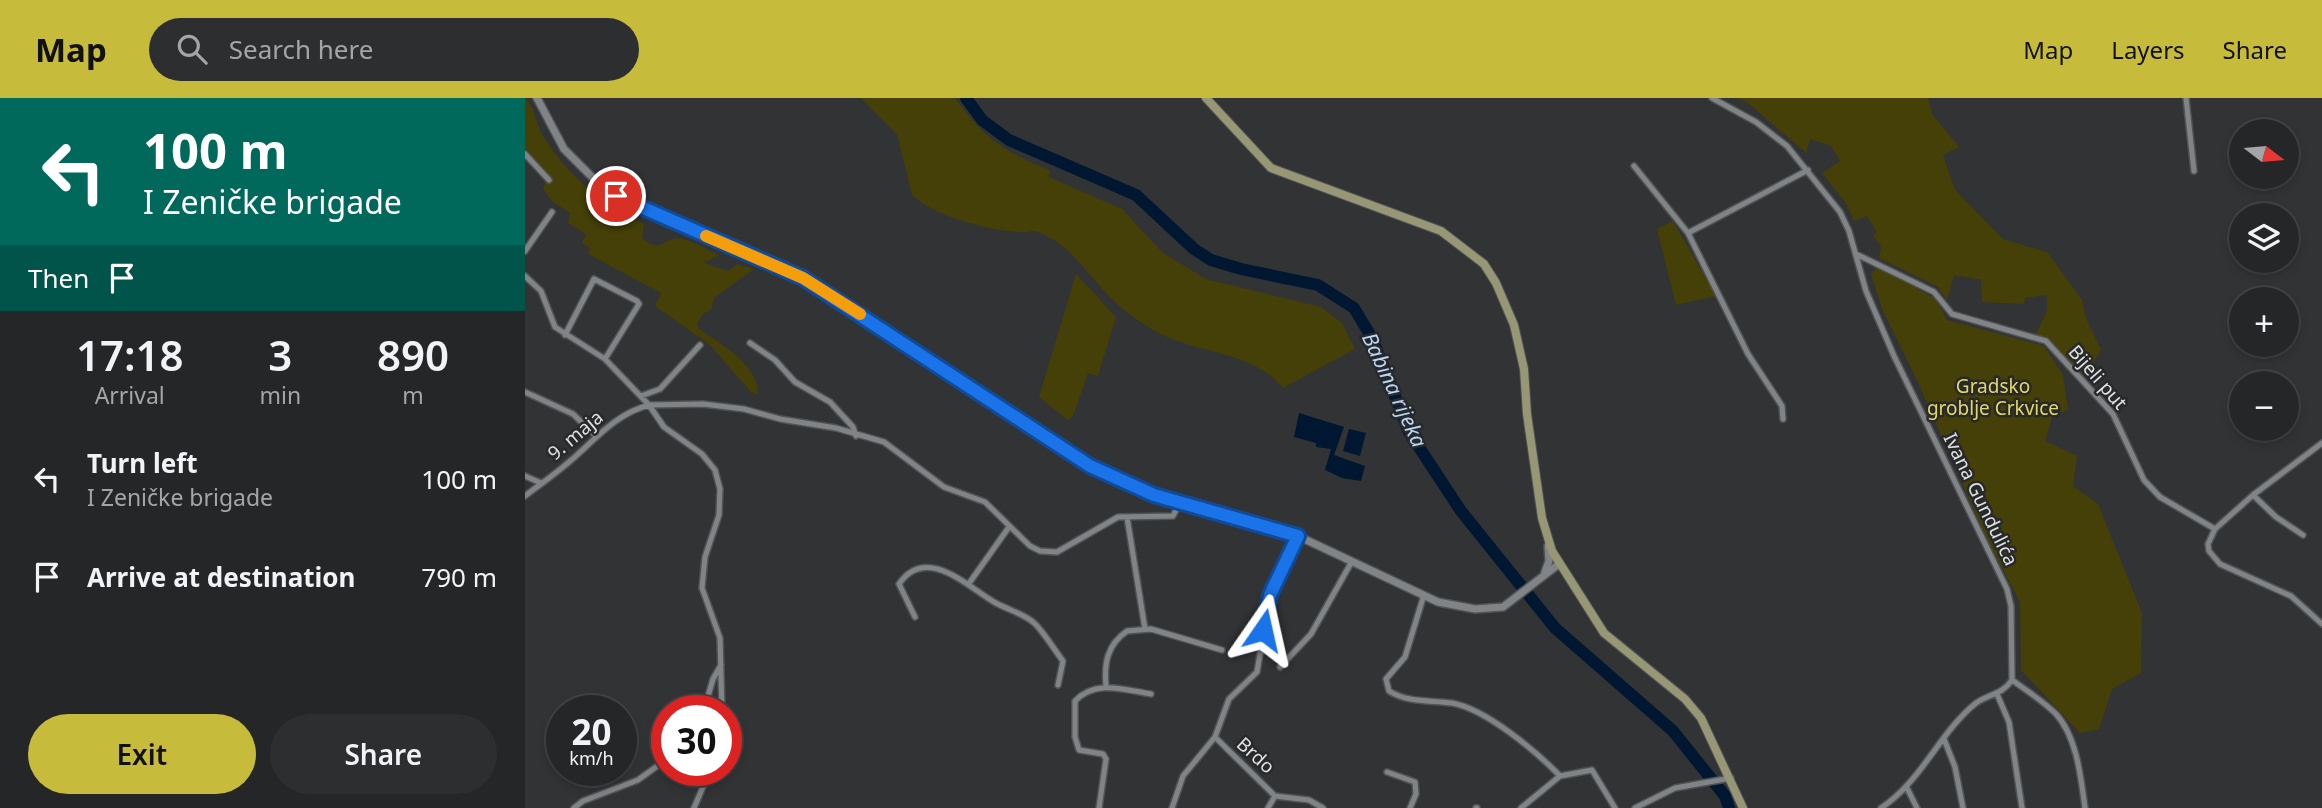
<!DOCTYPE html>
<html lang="en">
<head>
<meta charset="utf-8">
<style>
	body { margin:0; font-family:"Noto Sans",sans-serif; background:#2d2e30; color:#f1f3f6; height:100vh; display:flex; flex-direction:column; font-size:26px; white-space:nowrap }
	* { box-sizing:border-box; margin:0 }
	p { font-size:23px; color:#a3a5a8 }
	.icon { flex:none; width:38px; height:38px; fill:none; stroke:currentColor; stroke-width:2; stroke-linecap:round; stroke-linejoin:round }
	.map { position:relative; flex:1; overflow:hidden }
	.details { display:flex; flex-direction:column; background:#252628; width:525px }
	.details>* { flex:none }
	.guide { background:#00695c; color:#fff; overflow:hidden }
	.needle { width:46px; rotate:106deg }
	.controls { position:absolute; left:1704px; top:21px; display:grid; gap:14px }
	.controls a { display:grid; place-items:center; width:70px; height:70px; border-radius:50%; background:#252628; box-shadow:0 4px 10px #0003,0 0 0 2px #424345; font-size:35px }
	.speed { position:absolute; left:21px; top:597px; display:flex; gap:14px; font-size:35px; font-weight:700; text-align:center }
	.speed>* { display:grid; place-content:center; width:91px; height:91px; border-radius:50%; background:#252628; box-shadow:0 4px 10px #0003,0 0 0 2px #424345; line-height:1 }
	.speed small { font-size:18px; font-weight:400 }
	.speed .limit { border:10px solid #d22; background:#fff; color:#111 }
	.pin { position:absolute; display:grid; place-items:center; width:60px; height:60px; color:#fff; margin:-30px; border:4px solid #fff; border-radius:50%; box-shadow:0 2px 7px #0007 }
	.me { position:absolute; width:77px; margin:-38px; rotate:11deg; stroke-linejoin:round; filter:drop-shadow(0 0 5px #0008) }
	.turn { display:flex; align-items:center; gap:24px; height:147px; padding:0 28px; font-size:32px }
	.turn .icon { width:91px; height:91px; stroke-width:2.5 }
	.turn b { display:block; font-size:49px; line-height:60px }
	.then { display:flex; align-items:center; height:66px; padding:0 28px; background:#0003; gap:14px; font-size:26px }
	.eta { display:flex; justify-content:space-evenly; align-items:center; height:119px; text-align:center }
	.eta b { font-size:42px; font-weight:600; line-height:49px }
	.cta { display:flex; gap:14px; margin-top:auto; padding:14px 28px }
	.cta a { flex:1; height:80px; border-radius:42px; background:#c7bb3b; color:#111; font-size:28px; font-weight:600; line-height:80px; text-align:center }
	.cta a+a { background:#2d2e30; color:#f1f3f6 }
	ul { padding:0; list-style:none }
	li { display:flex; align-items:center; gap:21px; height:98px; padding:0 28px }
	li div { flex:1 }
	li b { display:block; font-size:26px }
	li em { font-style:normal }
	header { display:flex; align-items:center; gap:42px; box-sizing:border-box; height:98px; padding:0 35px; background:#c7bb3b; color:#111 }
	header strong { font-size:33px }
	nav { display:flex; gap:38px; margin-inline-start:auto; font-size:24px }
	.search { width:490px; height:63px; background:#2d2e30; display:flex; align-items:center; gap:18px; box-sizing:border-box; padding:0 24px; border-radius:38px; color:#a3a5a8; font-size:26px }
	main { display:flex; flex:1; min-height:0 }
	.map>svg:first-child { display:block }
	.green { fill:#454007 }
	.water { fill:#001732 }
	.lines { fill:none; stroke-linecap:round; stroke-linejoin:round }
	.river { stroke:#001732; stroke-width:12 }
	.minor-casing { stroke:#505254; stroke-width:8 }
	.tertiary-casing { stroke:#505254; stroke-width:10 }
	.secondary-casing { stroke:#505254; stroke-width:10 }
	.minor { stroke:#818486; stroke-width:5 }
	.tertiary { stroke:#818486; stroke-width:7 }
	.secondary { stroke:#979675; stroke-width:8 }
	.route-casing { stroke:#114b97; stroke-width:18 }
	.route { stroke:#1a73e8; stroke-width:12 }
	.slow { stroke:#f59e0b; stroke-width:12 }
	.labels { text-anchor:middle; stroke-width:5; stroke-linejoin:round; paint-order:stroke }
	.street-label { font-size:19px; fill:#dee0e1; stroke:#27292b }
	.park-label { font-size:19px; fill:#e3d864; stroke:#27292b }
	.water-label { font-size:21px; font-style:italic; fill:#b8d6f6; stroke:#27292b }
</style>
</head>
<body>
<header>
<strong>Map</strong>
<div class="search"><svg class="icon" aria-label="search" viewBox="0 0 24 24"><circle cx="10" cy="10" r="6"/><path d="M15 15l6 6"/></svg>Search here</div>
<nav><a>Map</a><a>Layers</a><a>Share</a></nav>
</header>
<main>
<section class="details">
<div class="guide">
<div class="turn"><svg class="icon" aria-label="left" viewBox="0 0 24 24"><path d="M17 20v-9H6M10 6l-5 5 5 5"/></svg><div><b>100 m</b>I Zeničke brigade</div></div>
<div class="then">Then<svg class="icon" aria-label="arrive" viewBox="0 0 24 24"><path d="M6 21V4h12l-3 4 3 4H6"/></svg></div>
</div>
<div class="eta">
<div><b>17:18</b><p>Arrival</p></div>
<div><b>3</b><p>min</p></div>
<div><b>890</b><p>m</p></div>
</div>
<ul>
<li><svg class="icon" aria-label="left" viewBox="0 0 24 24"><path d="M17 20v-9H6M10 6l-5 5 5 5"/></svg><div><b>Turn left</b><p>I Zeničke brigade</p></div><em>100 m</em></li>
<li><svg class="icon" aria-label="arrive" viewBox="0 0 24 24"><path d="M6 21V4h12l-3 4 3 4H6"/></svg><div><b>Arrive at destination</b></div><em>790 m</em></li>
</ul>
<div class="cta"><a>Exit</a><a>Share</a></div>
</section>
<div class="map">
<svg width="1797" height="710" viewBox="0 0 1797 710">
	<rect width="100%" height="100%" fill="#313335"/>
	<!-- green -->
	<path class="green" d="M0,0c8,6 12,27 18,38 28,44 55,63 101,88l-2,14c21,18 21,-3 41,1 12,3 25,11 36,16l-15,8 24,8 10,-7 16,5 -40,29 -3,12 -8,4 -6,10 2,5c20,14 61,36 59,66l-7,-3 -41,-47 -55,-39 6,-13 -73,-39 2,-6 -8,-5 4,-9 -18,-11 2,-10 -18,-12 -9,-12 2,-7 4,1 3,-5 -27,-30z
		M336,0h94c29,40 49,54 95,72l-1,7 73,32 41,44 43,26 115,28 21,16 13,26 -72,39c-30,-38 -90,-34 -130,-58 -16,-10 -33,-22 -46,-36 -21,-22 -37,-49 -67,-61 -9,-4 -11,-1 -18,-1 -30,0 -89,-16 -110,-37l-15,-61z
		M1211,0h192l4,16 27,33 -16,8 12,35 48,49 44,13 35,48 3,16 16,34 -18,29 -47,-45 11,-23v-16l-22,3 -1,6 -42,-2 -1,-22 -27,-5 -7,25 -9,-13 -59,-29 2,-11 -8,-12 4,-3 -10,-16 -13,5 -9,-19 -23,-29 18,-12 -9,-15 -21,-7 -4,14 -59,-51z
		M1148,123l43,75 -40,9 -19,-76z
		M1353,169l58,32 11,21 97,26 19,29 5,35 -15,5 -8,26 32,15 -4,30 25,18 44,109 -1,60 -29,16 -13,40 -19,4 -59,-63 -1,-68 -34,-65 -69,-157 -34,-69 -12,-37z
		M551,176l40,43 -18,59 -10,-3 -15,43 -5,4 -29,-23z"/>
	<!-- water -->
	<path class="water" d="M774,315l45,14 -10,28 31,11 -4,15 -19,-3 -17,-8 6,-21 -15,-2v-4l-22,-6z
		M824,331l17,4 -6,23 -17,-5z"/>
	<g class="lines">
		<!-- river -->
		<path class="river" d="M441,0l16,22 27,20 127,55 58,54 17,11 30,9 77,16 36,23 18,30 37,94 52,79 94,117 118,103 52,65 4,12"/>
		<!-- minor casing -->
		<g class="minor-casing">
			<path id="minor" d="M1187,0l44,24 31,24 53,66 9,19 17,60 28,65 113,233 4,17 1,74c-9,14 -23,14 -36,23 -37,30 -54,78 -95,105
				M1661,0l8,73
				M0,56l24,26
				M1109,68l54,67 60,121 34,52 1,13
				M1163,135l120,-63
				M0,153l27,-39
				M1331,156l78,38 18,22 94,27 67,73 31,66 16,17 55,32 -7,15 1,7 11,13 71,32 31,28
				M0,178l16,15 14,36 50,32 44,46 54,-1 41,5 36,10 56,9 48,14 60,45 41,15 45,44 10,5 17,1 61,-35 55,-1 7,-14
				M40,237l29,-56 43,22 2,3 -34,55
				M225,245l25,17 20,22 35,20 23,25 3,9
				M0,294l48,22 23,22
				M116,298l19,-7 40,-44
				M0,378l16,7
				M1728,397l23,22 27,18
				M0,398c17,-13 36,-26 52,-41 23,-21 42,-42 72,-50l15,22 38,27 13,16 5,19 -1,26 -14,42 -3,31 18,50 2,72
				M602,419l18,112
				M1690,431l38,-34 69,-52
				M445,484l39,-55
				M898,500l-18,59 -19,22 3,12c19,12 42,9 63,12 34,6 85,49 108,73l32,-6 23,38
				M390,519l-16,-33c27,-40 69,3 95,18 12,7 28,11 39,20 8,6 23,30 30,39l-5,24
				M755,569l31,-33 40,-71
				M1487,582c14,10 31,21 44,34 21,23 25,64 29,94
				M581,588c-2,-23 1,-41 21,-55l24,-2 71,21
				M1472,596l12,28 13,86
				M179,612l9,-31 8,-14
				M1419,641l11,28 8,41
				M862,674l28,10 1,12 -6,14
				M1382,690l10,20
				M750,698l34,4 14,8
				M49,710l9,-7 55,-21 29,-21
				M169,710l16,-38
				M574,710l7,-49 -3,-5 -24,-4 -4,-13v-36c21,-22 50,-11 76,-7
				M647,710l11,-32 32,-39
				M743,710l7,-12 -60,-59 14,-38 28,-27 13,-77 28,-59
				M951,710h1
				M996,710l39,-32
				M1110,710l40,-20 56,-10"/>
		</g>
		<!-- tertiary casing -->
		<g class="tertiary-casing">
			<path id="tertiary" d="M12,0l27,51 36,36 32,20 171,73 246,163 84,46 165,49 140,66 37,7 28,-2 56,-43
				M1020,474l4,-11 -1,-15"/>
		</g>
		<!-- secondary casing -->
		<g class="secondary-casing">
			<path id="secondary" d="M681,0l65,70 170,63 43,33 12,19 18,42 10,44 3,45 15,104 10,33 52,82 81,66 16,19 42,90"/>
		</g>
		<!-- minor -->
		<use href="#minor" class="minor"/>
		<!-- tertiary -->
		<use href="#tertiary" class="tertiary"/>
		<!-- secondary -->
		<use href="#secondary" class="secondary"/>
	</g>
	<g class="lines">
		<!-- route casing -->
		<g class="route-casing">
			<path id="route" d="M91,98l187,82 287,188 64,29 144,41 -28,59 -7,35"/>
		</g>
		<!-- route -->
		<use href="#route" class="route"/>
		<!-- slow -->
		<path class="slow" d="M181,138l97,42 57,36"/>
	</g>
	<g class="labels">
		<!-- street labels -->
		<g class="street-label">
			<text transform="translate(1573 279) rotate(49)" y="7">Bijeli put</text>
			<text transform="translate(50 337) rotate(-40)" y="7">9. maja</text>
			<text transform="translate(1456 401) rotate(64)" y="7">Ivana Gundulića</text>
			<text transform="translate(731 657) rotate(42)" y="7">Brdo</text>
		</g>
		<!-- park labels -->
		<g class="park-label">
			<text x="1468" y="295">Gradsko<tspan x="1468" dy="22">groblje Crkvice</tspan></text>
		</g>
		<!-- water labels -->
		<g class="water-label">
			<text transform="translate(869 292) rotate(65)" y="7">Babina rijeka</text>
		</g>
	</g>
</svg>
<div class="controls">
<a><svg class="needle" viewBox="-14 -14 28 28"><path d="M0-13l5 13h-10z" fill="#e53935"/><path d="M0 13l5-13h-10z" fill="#a3a5a8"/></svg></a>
<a><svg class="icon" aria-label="layers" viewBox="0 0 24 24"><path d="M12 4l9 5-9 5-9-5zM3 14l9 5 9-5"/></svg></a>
<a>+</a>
<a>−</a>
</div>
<div class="speed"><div>20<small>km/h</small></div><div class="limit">30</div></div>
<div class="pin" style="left:91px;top:98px;background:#d93025"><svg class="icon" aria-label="arrive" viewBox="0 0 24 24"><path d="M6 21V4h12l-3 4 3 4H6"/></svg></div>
<svg class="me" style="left:738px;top:532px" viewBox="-20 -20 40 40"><path d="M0-17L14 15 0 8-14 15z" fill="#1a73e8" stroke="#fff" stroke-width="4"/></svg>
</div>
</main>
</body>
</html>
